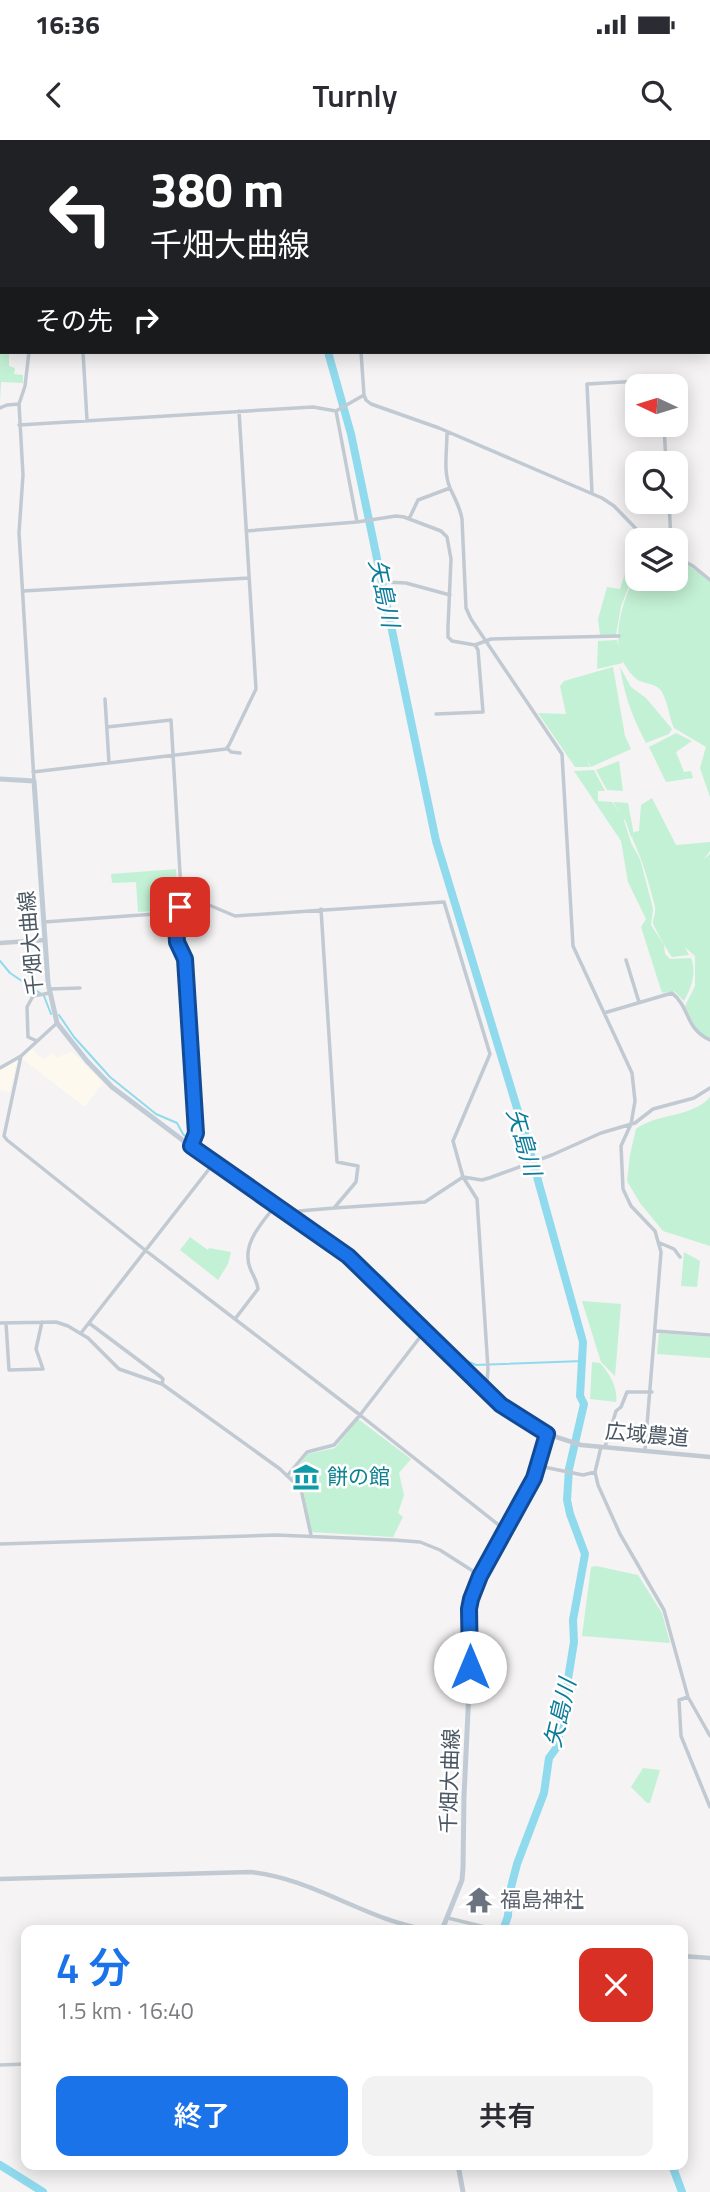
<!DOCTYPE html>
<html lang="ja">
<head>
<meta charset="utf-8">
<style>
	body { margin:0; font-family:"Titillium Web","Noto Sans JP",sans-serif; background:#f2f2f3; color:#2b2b33; height:100vh; display:flex; flex-direction:column; font-size:26px; white-space:nowrap }
	* { box-sizing:border-box; margin:0 }
	p { font-size:23px; color:#7c7c81 }
	.icon { flex:none; width:38px; height:38px; fill:none; stroke:currentColor; stroke-width:2; stroke-linecap:round; stroke-linejoin:round }
	.map { position:relative; flex:1; overflow:hidden }
	.side { position:absolute; left:21px; top:1785px; width:667px; height:245px; display:flex; flex-direction:column; background:#fff; border-radius:14px; box-shadow:0 4px 18px #0003 }
	.side>* { flex:none }
	.top-card { position:absolute; left:0px; top:0px; width:710px; height:214px; box-shadow:0 4px 18px #0003; background:#202124; color:#fff; overflow:hidden }
	.needle { width:46px; rotate:274deg }
	.tools { position:absolute; left:625px; top:234px; display:grid; gap:14px }
	.tools a { display:grid; place-items:center; width:63px; height:63px; border-radius:14px; background:#fff; box-shadow:0 4px 18px #0003; font-size:35px }
	.pin { position:absolute; display:grid; place-items:center; width:60px; height:60px; color:#fff; margin:-30px; border-radius:14px; box-shadow:0 4px 10px #0006 }
	.me { position:absolute; width:77px; margin:-38px; rotate:0deg; stroke-linejoin:round; filter:drop-shadow(0 0 5px #0008) }
	.turn { display:flex; align-items:center; gap:24px; height:147px; padding:0 35px; font-size:32px }
	.turn .icon { width:91px; height:91px; stroke-width:2.5 }
	.turn b { display:block; font-size:49px; line-height:60px }
	.then { display:flex; align-items:center; height:66px; padding:0 35px; background:#0003; gap:14px; font-size:26px }
	.round { display:grid; place-items:center; flex:none; width:74px; height:74px; border-radius:14px; background:#f2f2f3 }
	.headline { display:flex; align-items:center; justify-content:space-between; height:119px; padding:0 35px }
	h1 { font-size:42px; font-weight:600; line-height:52px; color:#1a73e8 }
	.action { display:flex; gap:14px; margin-top:auto; padding:14px 35px }
	.action a { flex:1; height:80px; border-radius:14px; background:#1a73e8; color:#fff; font-size:28px; font-weight:600; line-height:80px; text-align:center }
	.action a+a { background:#f2f2f3; color:#2b2b33 }
	.status { display:flex; justify-content:space-between; align-items:center; height:49px; padding:0 35px; background:#fff; direction:ltr }
	.status svg { height:19px; fill:currentColor }
	header { display:flex; justify-content:space-between; align-items:center; height:91px; padding:0 35px; background:#fff; font-size:32px; font-weight:600 }
	.map>svg:first-child { display:block }
	.commercial { fill:#fdf9ef }
	.green { fill:#c3f1d5 }
	.lines { fill:none; stroke-linecap:round; stroke-linejoin:round }
	.stream { stroke:#90daee; stroke-width:2 }
	.river { stroke:#90daee; stroke-width:8 }
	.minor { stroke:#c1cad2; stroke-width:3.5 }
	.tertiary { stroke:#c1cad2; stroke-width:4.5 }
	.secondary { stroke:#c1cbd6; stroke-width:5 }
	.route-casing { stroke:#114b97; stroke-width:18 }
	.route { stroke:#1a73e8; stroke-width:12 }
	.labels { text-anchor:middle; stroke-width:5; stroke-linejoin:round; paint-order:stroke }
	.street-label { font-size:21px; fill:#4a5661; stroke:#fff }
	.culture-label { font-size:21px; fill:#0d838f; stroke:#fff; text-anchor:start }
	.worship-label { font-size:21px; fill:#5b616d; stroke:#fff; text-anchor:start }
	.water-label { font-size:23px; font-style:italic; fill:#0c7c9b; stroke:#fff }
</style>
</head>
<body>
<div class="status"><b>16:36</b><svg viewBox="0 0 49 12"><path d="M0 12V9h3v3zM5 12V6h3v6zM10 12V3h3v9zM15 12V0h3v12zM26 1h20v11H26zM47 4h2v5h-2z"/></svg></div>
<header><svg class="icon" aria-label="back" viewBox="0 0 24 24"><path d="M15 5l-7 7 7 7"/></svg>Turnly<svg class="icon" aria-label="search" viewBox="0 0 24 24"><circle cx="10" cy="10" r="6"/><path d="M15 15l6 6"/></svg></header>
<div class="map">
<svg width="710" height="2052" viewBox="0 0 710 2052">
	<rect width="100%" height="100%" fill="#f5f3f3"/>
	<!-- commercial -->
	<path class="commercial" d="M32,908l7,9 5,2 9,-7 3,6 16,-7 31,32 -18,24 -63,-48z
		M17,921l-7,31 -10,-2v-20z"/>
	<!-- green -->
	<path class="green" d="M0,211l9,1v14l6,2 -1,6 9,1v8l-22,-1 -1,21z
		M637,417v9l-16,40 -5,29h-16l-2,-16 9,-32 13,2 9,-28z
		M676,417l34,23v217l-10,-29 6,-21 -32,-19c-5,-11 -6,-25 -12,-36 -7,-11 -19,-6 -28,-15 -30,-30 -11,-75 3,-107v9h39z
		M617,500l6,23 -26,6 1,-28z
		M613,527l12,69 6,13 -40,18 -4,-8 3,8h-15l-37,-54 28,1 -6,-28 4,-5z
		M620,527l11,20 15,11 26,31 -3,5 -23,9c-14,-27 -21,-46 -26,-76z
		M676,593l16,8 -16,11 8,20 7,-1 2,7 -27,4 -17,-35z
		M619,621l4,30 -16,-1 -11,-20z
		M594,630l11,21h-7v10l14,1 11,15 8,26 9,16 13,50 -2,16 13,20 1,9 5,5 21,-1c6,15 0,30 -7,43l-10,-10 -12,2 -21,-66 5,-8 -18,-37 -7,-41 -47,-70z
		M652,658l24,47 34,-3v9l-6,8 6,-5v186l-9,-4 -17,-28 11,-22v-30l-10,-9 4,8 -17,2c-2,-2 -19,-31 -19,-34 0,-5 3,-9 2,-16 -6,-24 -12,-46 -23,-69l2,-1h-3l-5,-15 -13,-20 15,1 6,32v-3l5,-1 2,-26z
		M176,729l3,35 -23,7 -18,1 -2,-30 -24,1 -1,-9z
		M710,957v149l-47,-15 -23,-28 -13,-22 3,-26 6,-26c20,-16 56,-11 74,-32z
		M190,1097l18,13 1,-2 22,4 -3,12 -10,16 -38,-30z
		M684,1112l16,9 -3,26 -16,-1z
		M582,1161l39,3 -6,72 -14,-14z
		M659,1193l51,4v21l-53,-4z
		M592,1222l8,1c10,11 18,25 16,39l-26,-3z
		M358,1279l53,40 -12,14 5,22 -6,18 5,4 -10,20 -82,-5 -8,-44 -12,-11 16,-23 28,-6z
		M596,1426l42,9 24,38 8,30 -88,-7 9,-69z
		M643,1628l17,2 -10,33h-3l-16,-16z"/>
	<g class="lines">
		<!-- stream -->
		<path class="stream" d="M0,821l10,12 30,20
			M44,856l7,18
			M59,875l15,22 36,40 46,37 21,9 6,11 7,7
			M196,1005l97,65
			M301,1075l81,62 78,81 16,7 107,-4"/>
		<!-- river -->
		<path class="river" d="M328,212l23,82 85,407 91,300 56,201 -3,54 4,8 -15,65 -2,31 3,14 15,40 -12,66 1,22 -17,105 -8,11 -5,35 -27,71 -8,31 -1,21 -5,14
			M0,2025l43,27
			M672,2025l10,27"/>
		<!-- minor -->
		<path class="minor" d="M40,0l1,2
			M125,0v2
			M350,0v2
			M61,2l2,-2
			M0,163h2
			M29,212l-4,34 -6,18 4,71 -4,58 15,248
			M83,212l4,68
			M361,212l3,43 2,5 5,4 68,24 163,70 12,8 34,35
			M0,268l7,-3 12,-1
			M336,271l21,111
			M19,285l294,-18 23,4 28,-16
			M664,285l2,39
			M447,293c0,18 -4,38 3,55 5,11 10,19 12,31l4,89 5,11 91,135 11,192 59,127 3,28 -4,23 -10,22 2,43 8,17 24,25 6,21 -16,198
			M592,353l-5,-109 89,-5v31
			M669,362l2,39
			M409,379l9,-19 32,-12
			M246,391l111,-9 39,-6 8,1 37,14 6,6 4,22 -3,68v10l4,4 23,4 16,-6 128,-3
			M676,417l17,9 17,14
			M385,442l21,1 44,12
			M23,451l226,-13
			M105,559l4,64
			M436,574l47,-2 -5,-62 -3,-5
			M107,587l64,-7 11,187
			M227,608l4,4 9,1
			M33,632l193,-23 3,-4 27,-56 -17,-278
			M175,768l2,34 8,17 11,174 -5,13
			M44,782l111,-8 25,-7 29,-2 26,11 209,-14 46,152 -37,87 10,36 14,22 11,170 -1,13 -5,4
			M626,820l13,42
			M49,849l31,-1
			M604,873l68,-20c18,14 13,36 38,47
			M37,901l-9,-4 -1,-30 6,-11 17,-3
			M21,916l-17,80 3,4 138,110 215,165 64,-83
			M0,928l21,-12 36,-33
			M334,1068l91,-6 38,-25 19,3 7,-2 63,-23 49,-22 34,-10 18,-14 41,-11 16,-10
			M293,1078l6,-7 35,-3 22,-26 2,-16 -21,-4 -16,-253
			M660,1103l14,6 6,8
			M235,1179l23,-30c-1,-9 -5,-13 -8,-21 -9,-24 12,-45 25,-62
			M0,1183l56,-1 12,4 20,12 31,31 43,15 118,85 21,20 10,46
			M6,1183l3,47 34,-1 -7,-20 6,-27
			M89,1183l72,54 2,2 -1,5
			M656,1191l54,4
			M81,1193l132,-169
			M601,1307l-6,25 3,13 22,49 44,76 24,87 22,39
			M605,1307l11,-36 5,-4 6,-15h25
			M539,1326l44,9 12,-3
			M287,1336l20,-24 27,-7 26,-30 145,115
			M0,1404l276,-9 118,5 26,2 20,8 39,25
			M688,1557l-9,3 2,36 29,71
			M448,1778l49,12
			M0,1925l26,-1"/>
		<!-- tertiary -->
		<path class="tertiary" d="M0,803l45,-3
			M547,1294l34,11 129,12
			M0,1739l250,-7c63,6 115,48 179,58
			M682,1816l28,2"/>
		<!-- secondary -->
		<path class="secondary" d="M0,639l34,2 14,202 9,40 30,38 25,26 101,76 135,93 144,141 23,18 32,19c-5,15 -7,32 -14,47 -22,41 -55,82 -64,128v81l-5,106 -1,72 -1,12 -20,50
			M458,2025l5,27"/>
	</g>
	<g class="lines">
		<!-- route casing -->
		<g class="route-casing">
			<path id="route" d="M180,767l-5,1 2,34 8,17 11,174 -5,13 157,110 153,149 46,29 -13,44 -54,98 -9,23 -2,10 1,58"/>
		</g>
		<!-- route -->
		<use href="#route" class="route"/>
	</g>
	<!-- icons -->
	<defs>
		<g id="museum-bare" transform="scale(2.1)"><path d="M0-6L6-3V-2H-6V-3ZM-5-1h2V3h-2ZM-1-1h2V3h-2ZM3-1h2V3H3ZM-6 4H6V6H-6Z" fill="#0f9aa8" stroke="#fff" stroke-width="2.5" paint-order="stroke"/></g>
		<g id="temple-bare" transform="scale(2.1)"><path d="M0-6L5-2H3V0L6.5 2.5H4V6H1.5V3h-3V6H-4V2.5H-6.5L-3 0V-2H-5Z" fill="#6b7280" stroke="#fff" stroke-width="2.5" paint-order="stroke"/></g>
	</defs>
	<g fill-rule="evenodd">
		<use href="#museum-bare" x="306" y="1337"/>
		<use href="#temple-bare" x="479" y="1760"/>
	</g>
	<g class="labels">
		<!-- street labels -->
		<g class="street-label">
			<text transform="translate(31 803) rotate(-95)" y="7">千畑大曲線</text>
			<text transform="translate(647 1295) rotate(5)" y="7">広域農道</text>
			<text transform="translate(450 1641) rotate(-88)" y="7">千畑大曲線</text>
		</g>
		<!-- culture labels -->
		<g class="culture-label">
			<text x="327" y="1344">餅の館</text>
		</g>
		<!-- worship labels -->
		<g class="worship-label">
			<text x="500" y="1767">福島神社</text>
		</g>
		<!-- water labels -->
		<g class="water-label">
			<text transform="translate(384 453) rotate(78)" y="8">矢島川</text>
			<text transform="translate(524 1002) rotate(74)" y="8">矢島川</text>
			<text transform="translate(560 1573) rotate(-77)" y="8">矢島川</text>
		</g>
	</g>
</svg>
<div class="tools">
<a><svg class="needle" viewBox="-14 -14 28 28"><path d="M0-13l5 13h-10z" fill="#e53935"/><path d="M0 13l5-13h-10z" fill="#7c7c81"/></svg></a>
<a><svg class="icon" aria-label="search" viewBox="0 0 24 24"><circle cx="10" cy="10" r="6"/><path d="M15 15l6 6"/></svg></a>
<a><svg class="icon" aria-label="layers" viewBox="0 0 24 24"><path d="M12 4l9 5-9 5-9-5zM3 14l9 5 9-5"/></svg></a>
</div>
<div class="pin" style="left:180px;top:767px;background:#d93025"><svg class="icon" aria-label="arrive" viewBox="0 0 24 24"><path d="M6 21V4h12l-3 4 3 4H6"/></svg></div>
<svg class="me" style="left:470px;top:1527px" viewBox="-20 -20 40 40"><circle r="19" fill="#fff"/><path d="M0-13L10 11 0 6-10 11z" fill="#1a73e8"/></svg>
<div class="top-card">
<div class="turn"><svg class="icon" aria-label="left" viewBox="0 0 24 24"><path d="M17 20v-9H6M10 6l-5 5 5 5"/></svg><div><b>380 m</b>千畑大曲線</div></div>
<div class="then">その先<svg class="icon" aria-label="right" viewBox="0 0 24 24"><path d="M7 20v-9h11M14 6l5 5-5 5"/></svg></div>
</div>
<section class="side">
<div class="headline"><div><h1>4 分</h1><p>1.5 km · 16:40</p></div><a class="round" style="background:#d93025;color:#fff"><svg class="icon" aria-label="close" viewBox="0 0 24 24"><path d="M6 6l12 12M18 6L6 18"/></svg></a></div>
<div class="action"><a>終了</a><a>共有</a></div>
</section>
</div>
</body>
</html>
